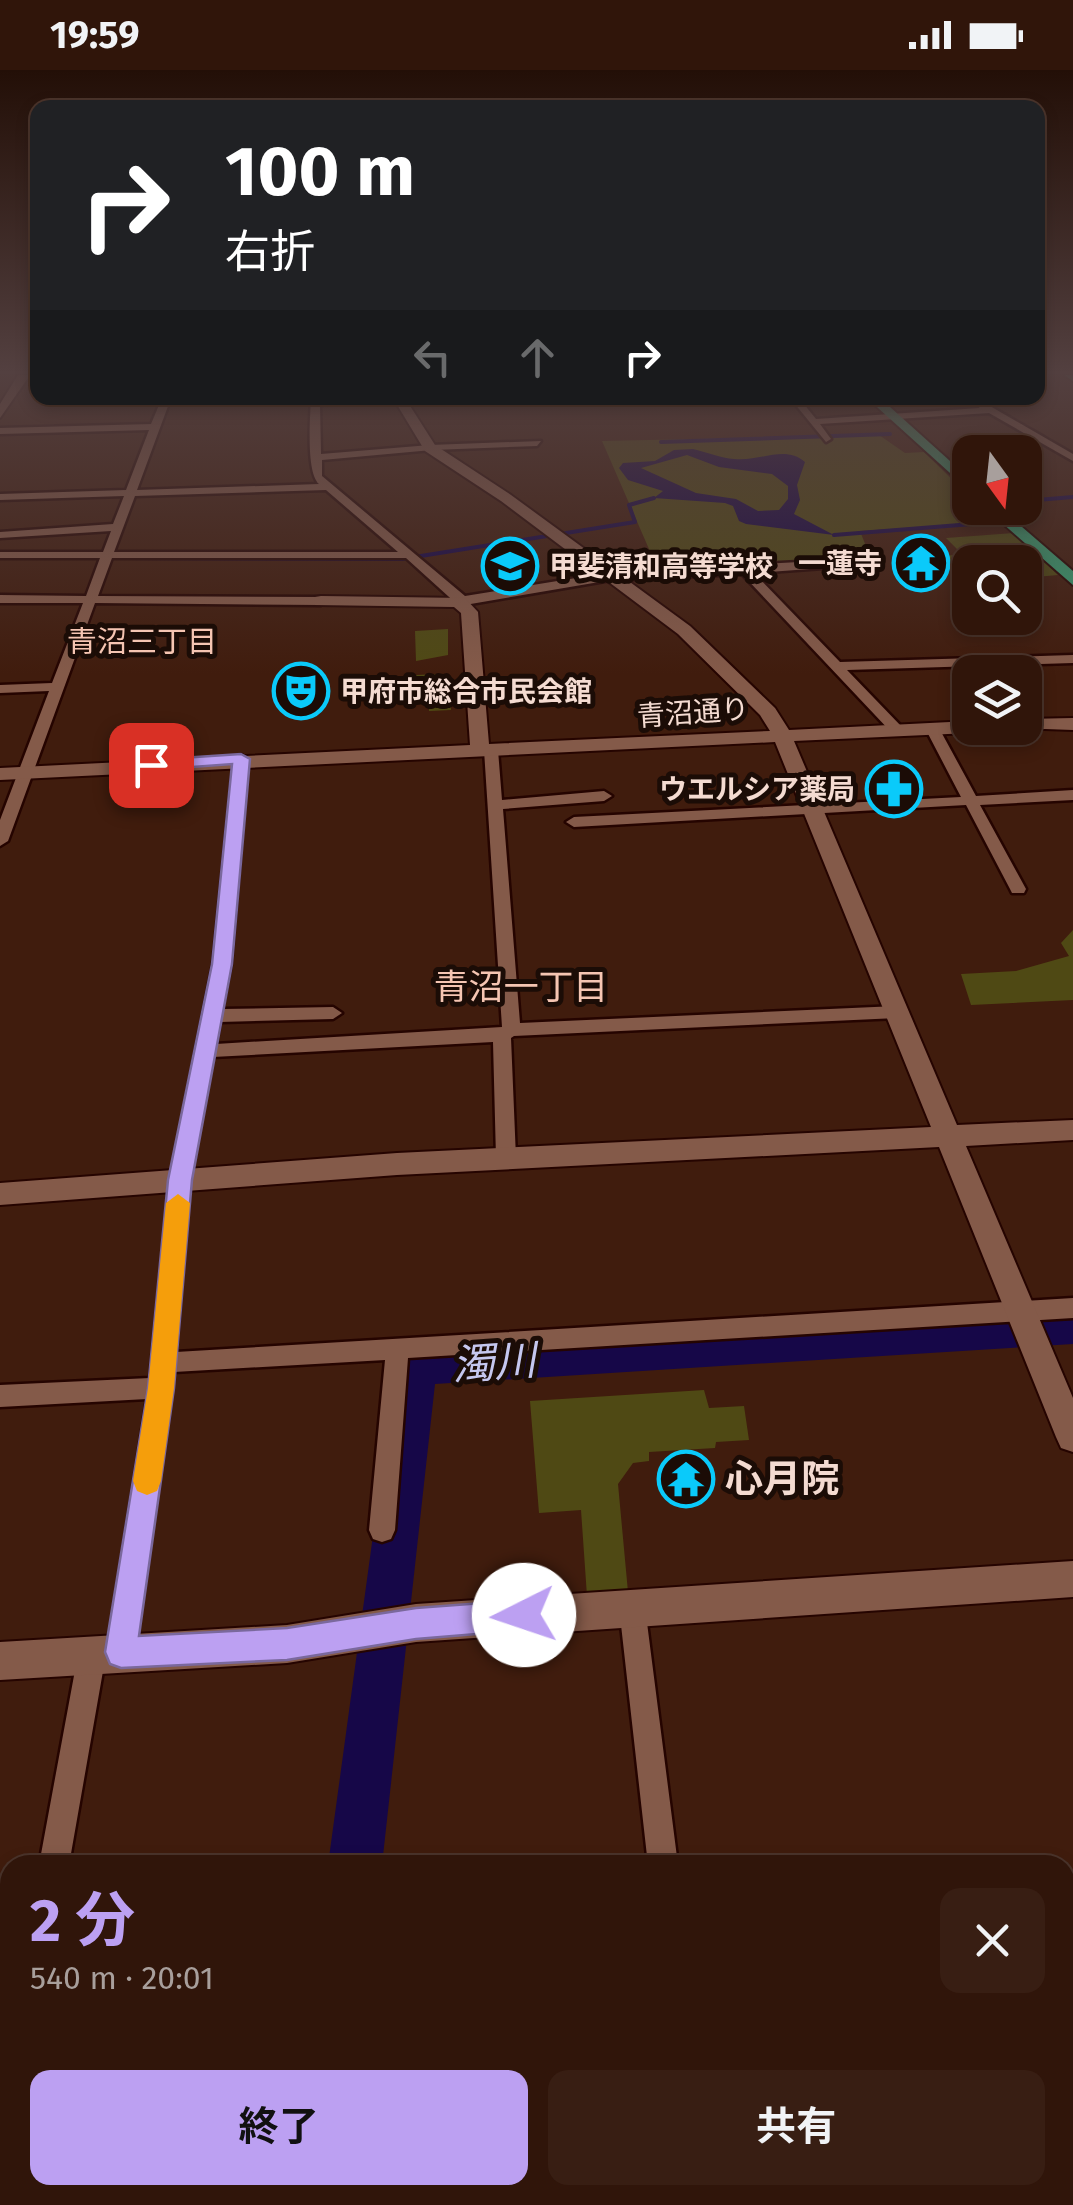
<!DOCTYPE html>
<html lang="ja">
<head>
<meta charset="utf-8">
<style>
	body { margin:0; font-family:"Fira Sans","Noto Sans JP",sans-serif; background:#381e13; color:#f1f3f6; height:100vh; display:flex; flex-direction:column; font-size:38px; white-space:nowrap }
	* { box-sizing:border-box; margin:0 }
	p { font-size:32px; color:#a89f9c }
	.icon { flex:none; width:55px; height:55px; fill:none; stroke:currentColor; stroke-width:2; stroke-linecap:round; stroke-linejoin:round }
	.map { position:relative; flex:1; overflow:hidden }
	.drawer { position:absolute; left:0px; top:1785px; width:1075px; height:350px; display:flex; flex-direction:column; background:#30150a; border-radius:30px 30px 0 0; box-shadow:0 5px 15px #0003,0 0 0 2px #4b342b }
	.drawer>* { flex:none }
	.guide { position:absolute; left:30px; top:30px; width:1015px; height:305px; border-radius:20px; box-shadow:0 5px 15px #0003,0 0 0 2px #4b342b; background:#202124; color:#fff; overflow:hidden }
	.needle { width:65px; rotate:165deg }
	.fabs { position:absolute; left:952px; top:365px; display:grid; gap:20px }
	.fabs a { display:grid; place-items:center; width:90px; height:90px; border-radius:20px; background:#30150a; box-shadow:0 5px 15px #0003,0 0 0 2px #4b342b; font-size:50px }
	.pin { position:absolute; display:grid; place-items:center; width:85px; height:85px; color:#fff; margin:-42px; border-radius:20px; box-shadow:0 5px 15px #0006 }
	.me { position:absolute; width:110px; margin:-55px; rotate:266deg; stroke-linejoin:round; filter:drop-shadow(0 0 8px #0008) }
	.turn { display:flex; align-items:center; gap:35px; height:210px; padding:0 30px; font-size:45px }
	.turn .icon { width:130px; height:130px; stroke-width:2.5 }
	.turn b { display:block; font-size:70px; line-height:85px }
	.lanes { display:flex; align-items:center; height:95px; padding:0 30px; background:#0003; justify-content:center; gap:50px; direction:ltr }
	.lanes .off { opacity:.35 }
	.round { display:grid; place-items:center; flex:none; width:105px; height:105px; border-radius:20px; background:#381e13 }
	.summary { display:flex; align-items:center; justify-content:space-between; height:170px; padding:0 30px }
	h1 { font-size:60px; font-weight:700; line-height:75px; color:#bca0f2 }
	.primary-button { display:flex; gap:20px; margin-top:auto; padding:20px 30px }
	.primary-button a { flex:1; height:115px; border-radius:20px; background:#bca0f2; color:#111; font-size:40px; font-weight:700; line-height:115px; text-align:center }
	.primary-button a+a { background:#381e13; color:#f1f3f6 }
	.status { display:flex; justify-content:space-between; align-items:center; height:70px; padding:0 50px; background:#30150a; direction:ltr }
	.status svg { height:28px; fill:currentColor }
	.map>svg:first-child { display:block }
	.green { fill:#4f4914 }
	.water { fill:#160748; fill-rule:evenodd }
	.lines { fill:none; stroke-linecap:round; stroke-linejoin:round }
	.stream { stroke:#160748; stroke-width:4 }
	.river { fill:#160748; fill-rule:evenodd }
	.minor-casing { stroke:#250400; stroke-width:5 }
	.tertiary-casing { stroke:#250400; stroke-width:4 }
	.primary-casing { stroke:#250400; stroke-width:4 }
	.trunk-casing { stroke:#250400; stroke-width:4 }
	.minor { fill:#845a49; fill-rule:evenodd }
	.tertiary { fill:#845a49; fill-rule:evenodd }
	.primary { fill:#369c71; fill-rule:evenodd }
	.trunk { fill:#1cb27e; fill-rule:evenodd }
	.route { fill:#bca0f2; stroke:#7a689d; stroke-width:2.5 }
	.slow { fill:#f59e0b }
	.labels { text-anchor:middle; stroke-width:10; stroke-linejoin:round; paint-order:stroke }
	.far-poi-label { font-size:28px; font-weight:bold; fill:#f4dbd1; stroke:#1b0c06; text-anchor:end }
	.far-street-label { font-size:28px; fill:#f4dbd1; stroke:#1b0c06 }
	.far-neighbourhood-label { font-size:30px; fill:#f5c5b2; stroke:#1b0c06 }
	.neighbourhood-label { font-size:35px; fill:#f5c5b2; stroke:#1b0c06 }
	.near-poi-label { font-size:38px; font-weight:bold; fill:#f4dbd1; stroke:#1b0c06; text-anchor:start }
	.near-water-label { font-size:42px; font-style:italic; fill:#c5c7ef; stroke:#1b0c06 }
</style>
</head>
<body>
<div class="status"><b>19:59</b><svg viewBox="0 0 49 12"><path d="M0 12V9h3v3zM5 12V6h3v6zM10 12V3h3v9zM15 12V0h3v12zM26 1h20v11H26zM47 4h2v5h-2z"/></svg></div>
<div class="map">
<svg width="1073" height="2135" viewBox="0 0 1073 2135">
	<rect width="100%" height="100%" fill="#401c0d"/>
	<!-- green -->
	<path class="green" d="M879,365l26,18 19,-1 46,45v11h11l16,14 -137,9 11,28 -212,13 -57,-131z
		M1014,463l44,42 -33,3v-16h-55v35l-4,1 -13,-26 6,-2 -14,-14 17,-2 -16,-16z
		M448,559v26l-32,6 -1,-30z
		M439,604l10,5 2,31 -22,1v-19h-13v-17z
		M1073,860v70l-102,5 -10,-31 55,-3 53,-15 -8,-13z
		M704,1320l5,18 35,-2 5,34 -33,2 -1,6 -66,4v9l-16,2 -15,21 10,108 -41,4 -6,-86 -42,3 -9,-112z"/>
	<!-- water -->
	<path class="water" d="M693,379c13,3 28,9 41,10 26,3 51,-15 71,3l-8,23 3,15 -6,14 40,21 -88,-11 -7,-3 -6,-15 -8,-3 -71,-5 9,-7 -35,-11 -9,-12 4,-5 32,-2 19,-11zM687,385l32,12 53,7 16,12v13l-9,11 -21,1 -22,-12 -40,-6 -55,-25z"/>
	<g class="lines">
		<!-- stream -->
		<path class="stream" d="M661,372l229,-8
			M1025,431l48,-4
			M834,465l163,-13
			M128,488l274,1 233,-37 -6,-17 25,-7"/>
		<!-- river -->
		<path class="river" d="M1073,1240v34l-638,40 -53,481h-54l68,-498 6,-13 14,-5z
			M10,1829v54l-10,5v-56z"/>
		<!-- minor casing -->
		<g class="minor-casing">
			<path id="minor" d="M162,328h9l-34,92 182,-6c-13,-12 -9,-65 -8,-86h180l-4,3 -167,4 1,49 109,-9 111,-4 -4,5 -105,4 -110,10v16l143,120 148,-24 261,-14 6,4 -2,2 -124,9 86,89 233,-7v8l-226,7 54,56v6h-10l-149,-158 -131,6 -152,26 -53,-48h-294l-14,38 223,1 6,4 -6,4 -226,-2 -87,238 -8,5v-26l49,-129 -49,2v-8l52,-2 31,-80h-83v-8l86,1 14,-38h-100v-6h103l8,-21 -111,7v-6l113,-8 11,-28 -124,4v-6l126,-4 23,-60 -149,4v-6l151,-4zM326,420l72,62h-284l21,-56z
				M790,328h9l17,21 164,-11 -15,-10h11l97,56v7l-84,-48 -169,11 11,15 -5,3z
				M932,654l7,4 37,68 97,-6v10l-93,5 46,84 -2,4h-12l-2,-4 -44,-84 -392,22 -8,-5 8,-5 387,-20 -36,-69z
				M491,676l7,4 4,50 102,-9 8,5 -8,5 -101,8 17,214 377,-17 9,6 -9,6 -383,18 -3,2 5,120 -3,5h-14l-3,-5 -3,-116 -280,15 -23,123 -14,172 897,-54v20l-665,40 -13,172 -4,9 -9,3 -9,-3 -4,-9 16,-170 -211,12 -39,280 -4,10 -10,4 -10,-4 -4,-10 40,-253 -147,8v-22l150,-7 20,-198 43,-216 21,-205 7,-4 7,4 -17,205 -9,45 111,-2 9,6 -9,6 -113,3 -4,22 286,-17 -18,-277z
				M632,1524l9,4 4,9 33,258h-30l-29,-258 4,-9z
				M92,1570l10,4 4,10 -37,211h-30l39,-211 4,-10z
				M10,2058v67h9l-3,10h-16v-73z
				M683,2125h36l1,10h-36z"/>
		</g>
		<!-- tertiary casing -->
		<g class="tertiary-casing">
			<path id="tertiary" d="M18,305h12l-30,43v-14z
				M393,328h12l30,47 76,50 179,131 85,82 14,22 181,-9v7h9l-9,5 -176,8 163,384 116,-5v20l-107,6 107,252v54l-12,-4 -5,-11 -117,-290 -542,28 -397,30v-22l397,-30 534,-26 -156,-385 -775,38v-12l470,-23 -9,-132 -7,-6 -139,-2v-8l6,-1 144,2 13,14 11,132 281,-13 -10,-16 -82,-81 -177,-133 -76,-50z
				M1073,648v12l-56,-2h8v-9z
				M1073,1491v36l-657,45 -129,21 -287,17v-38l287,-17 129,-21z"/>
		</g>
		<!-- primary casing -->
		<g class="primary-casing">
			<path id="primary" d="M867,328h13l90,81v12z
				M985,438h15l73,63v14z"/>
		</g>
		<!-- trunk casing -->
		<g class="trunk-casing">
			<path id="trunk" d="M1064,305h9v6z"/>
		</g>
		<!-- minor -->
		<use href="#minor" class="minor"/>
		<!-- tertiary -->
		<use href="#tertiary" class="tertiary"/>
		<!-- primary -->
		<use href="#primary" class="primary"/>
		<!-- trunk -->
		<use href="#trunk" class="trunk"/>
	</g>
	<!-- sky -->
	<linearGradient id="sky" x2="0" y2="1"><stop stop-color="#230f07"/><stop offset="0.5" stop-color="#534040"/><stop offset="1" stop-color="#534040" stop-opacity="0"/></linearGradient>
	<rect width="1073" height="604" fill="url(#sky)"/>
	<!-- route -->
	<path class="route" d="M241,684l9,5 -18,205 -40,216 -18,208 -35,248 148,-8 129,-20 108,-8 11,4 5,11 -5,11 -11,4 -108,9 -129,21 -166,8 -11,-4 -5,-12 43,-264 20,-208 44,-216 20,-200 -81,6 -8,-5 8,-5z"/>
	<!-- slow -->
	<path class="slow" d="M178,1124l12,9 -16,185 -13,93 -4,10 -10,4 -10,-4 -4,-10 15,-93 18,-185z"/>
	<!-- icons -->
	<defs>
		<g id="temple-ring" transform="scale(2.875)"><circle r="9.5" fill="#1b0c06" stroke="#0acafa" stroke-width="1.5"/><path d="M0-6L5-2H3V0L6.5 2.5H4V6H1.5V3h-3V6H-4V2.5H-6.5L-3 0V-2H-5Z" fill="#0acafa"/></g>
		<g id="school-ring" transform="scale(2.875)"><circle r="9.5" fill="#1b0c06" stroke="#0acafa" stroke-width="1.5"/><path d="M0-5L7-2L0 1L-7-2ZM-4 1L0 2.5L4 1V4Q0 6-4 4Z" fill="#0acafa"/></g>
		<g id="theatre-ring" transform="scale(2.875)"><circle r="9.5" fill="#1b0c06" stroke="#0acafa" stroke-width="1.5"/><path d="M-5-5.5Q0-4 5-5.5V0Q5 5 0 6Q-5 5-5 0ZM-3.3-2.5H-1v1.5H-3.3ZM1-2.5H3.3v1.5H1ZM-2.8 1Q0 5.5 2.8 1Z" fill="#0acafa"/></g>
		<g id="pharmacy-ring" transform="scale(2.875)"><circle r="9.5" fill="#1b0c06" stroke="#0acafa" stroke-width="1.5"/><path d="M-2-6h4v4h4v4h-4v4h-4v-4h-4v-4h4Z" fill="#0acafa"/></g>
	</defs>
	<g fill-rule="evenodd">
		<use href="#temple-ring" x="921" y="493"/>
		<use href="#school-ring" x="510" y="496"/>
		<use href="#theatre-ring" x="301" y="621"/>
		<use href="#pharmacy-ring" x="894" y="719"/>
		<use href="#temple-ring" x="686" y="1409"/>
	</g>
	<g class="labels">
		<!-- far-poi labels -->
		<g class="far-poi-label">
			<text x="882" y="503">一蓮寺</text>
			<text x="549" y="506" text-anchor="start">甲斐清和高等学校</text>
			<text x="340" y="631" text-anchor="start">甲府市総合市民会館</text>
			<text x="855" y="729">ウエルシア薬局</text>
		</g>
		<!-- far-street labels -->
		<g class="far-street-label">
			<text transform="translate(693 642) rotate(-4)" y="10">青沼通り</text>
		</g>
		<!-- far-neighbourhood labels -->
		<g class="far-neighbourhood-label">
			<text x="142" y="582">青沼三丁目</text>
		</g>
		<!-- neighbourhood labels -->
		<g class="neighbourhood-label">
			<text x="521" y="929">青沼一丁目</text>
		</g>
		<!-- near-poi labels -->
		<g class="near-poi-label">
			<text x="725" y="1422">心月院</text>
		</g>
		<!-- near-water labels -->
		<g class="near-water-label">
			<text transform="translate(494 1292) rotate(-4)" y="15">濁川</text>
		</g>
	</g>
</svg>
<div class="fabs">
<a><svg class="needle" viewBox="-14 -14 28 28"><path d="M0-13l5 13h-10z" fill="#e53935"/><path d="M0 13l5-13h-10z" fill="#a89f9c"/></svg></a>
<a><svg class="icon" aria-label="search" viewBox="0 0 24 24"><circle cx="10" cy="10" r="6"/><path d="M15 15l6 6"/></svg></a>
<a><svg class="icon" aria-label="layers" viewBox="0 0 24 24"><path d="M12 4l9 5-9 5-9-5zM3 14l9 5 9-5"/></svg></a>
</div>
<div class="pin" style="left:151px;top:695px;background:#d93025"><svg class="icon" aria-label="arrive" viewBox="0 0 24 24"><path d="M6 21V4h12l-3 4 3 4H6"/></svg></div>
<svg class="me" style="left:524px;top:1545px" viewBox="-20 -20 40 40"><circle r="19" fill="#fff"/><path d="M0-13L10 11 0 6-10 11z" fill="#bca0f2"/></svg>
<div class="guide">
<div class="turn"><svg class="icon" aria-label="right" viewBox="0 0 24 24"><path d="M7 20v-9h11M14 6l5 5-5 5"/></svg><div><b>100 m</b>右折</div></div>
<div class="lanes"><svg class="icon off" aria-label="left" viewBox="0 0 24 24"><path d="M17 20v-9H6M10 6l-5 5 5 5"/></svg><svg class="icon off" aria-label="ahead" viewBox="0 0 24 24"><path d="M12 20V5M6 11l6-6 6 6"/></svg><svg class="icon" aria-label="right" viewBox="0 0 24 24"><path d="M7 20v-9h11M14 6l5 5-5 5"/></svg></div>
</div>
<section class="drawer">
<div class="summary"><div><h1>2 分</h1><p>540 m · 20:01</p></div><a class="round"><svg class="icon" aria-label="close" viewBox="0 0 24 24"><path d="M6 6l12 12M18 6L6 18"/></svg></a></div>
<div class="primary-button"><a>終了</a><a>共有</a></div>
</section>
</div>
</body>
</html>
